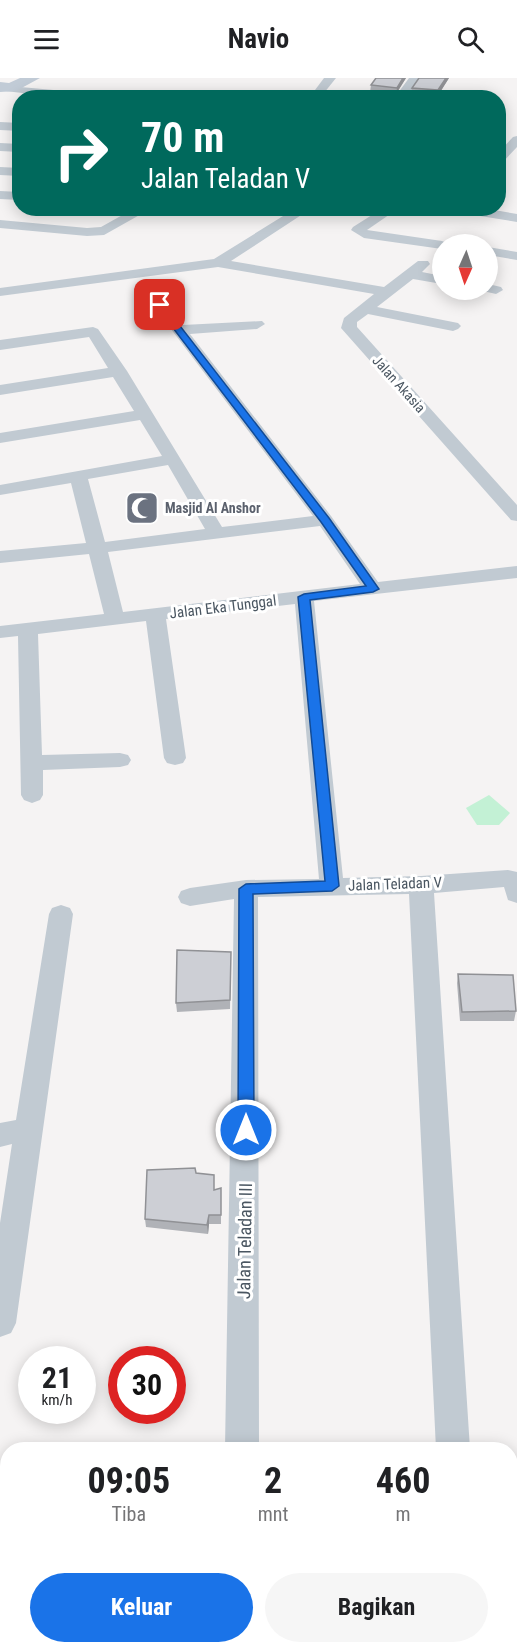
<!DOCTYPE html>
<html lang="id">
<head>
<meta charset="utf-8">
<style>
	body { margin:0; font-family:"Roboto Condensed",sans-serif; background:#f6f6f6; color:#202124; height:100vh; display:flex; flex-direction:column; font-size:22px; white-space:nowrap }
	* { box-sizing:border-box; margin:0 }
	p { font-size:20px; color:#757577 }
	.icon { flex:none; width:33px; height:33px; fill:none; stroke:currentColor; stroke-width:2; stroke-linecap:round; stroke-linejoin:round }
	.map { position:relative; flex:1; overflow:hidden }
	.details { position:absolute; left:0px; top:1364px; width:518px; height:212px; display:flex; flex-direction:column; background:#fff; border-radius:24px 24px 0 0; box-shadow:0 3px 15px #0003 }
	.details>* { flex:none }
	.banner { position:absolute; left:12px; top:12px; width:494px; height:126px; border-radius:24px; box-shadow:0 3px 15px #0003; background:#00695c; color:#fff; overflow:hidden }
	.needle { width:39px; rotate:183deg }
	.fabs { position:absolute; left:432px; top:156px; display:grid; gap:12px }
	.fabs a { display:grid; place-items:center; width:66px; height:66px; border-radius:50%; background:#fff; box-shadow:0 3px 15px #0003; font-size:30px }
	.speed { position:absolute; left:18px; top:1268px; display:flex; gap:12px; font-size:30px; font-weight:700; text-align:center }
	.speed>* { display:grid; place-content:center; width:78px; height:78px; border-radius:50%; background:#fff; box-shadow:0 3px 15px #0003; line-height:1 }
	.speed small { font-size:15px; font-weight:400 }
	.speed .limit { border:9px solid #d22; background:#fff; color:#111 }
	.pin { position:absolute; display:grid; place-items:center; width:51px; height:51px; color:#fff; margin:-26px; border-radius:12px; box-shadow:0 3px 9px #0006 }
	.me { position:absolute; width:66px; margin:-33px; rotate:0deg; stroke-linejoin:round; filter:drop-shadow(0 0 4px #0008) }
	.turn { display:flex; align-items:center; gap:21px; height:126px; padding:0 30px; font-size:27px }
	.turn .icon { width:78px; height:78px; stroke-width:2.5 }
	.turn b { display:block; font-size:42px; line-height:51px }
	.eta { display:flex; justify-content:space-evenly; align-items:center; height:102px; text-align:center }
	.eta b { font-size:36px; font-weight:700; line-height:42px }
	.action { display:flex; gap:12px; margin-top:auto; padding:12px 30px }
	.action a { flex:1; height:69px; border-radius:36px; background:#1a73e8; color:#fff; font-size:24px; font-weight:700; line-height:69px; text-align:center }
	.action a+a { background:#f6f6f6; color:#202124 }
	header { display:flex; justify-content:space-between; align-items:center; height:78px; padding:0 30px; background:#fff; font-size:27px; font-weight:700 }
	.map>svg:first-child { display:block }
	.green { fill:#c3f1d5 }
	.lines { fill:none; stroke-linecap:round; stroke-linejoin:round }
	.street { fill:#c1cad2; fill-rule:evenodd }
	.secondary { fill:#c1cbd6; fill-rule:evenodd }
	.wall { fill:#b0b2b7 }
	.shaded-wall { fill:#909195 }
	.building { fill:#cdcfd5; stroke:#909195; stroke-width:1.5 }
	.route { fill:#1a73e8; stroke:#114b97; stroke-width:1.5 }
	.labels { text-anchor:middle; stroke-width:6; stroke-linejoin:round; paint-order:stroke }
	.far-street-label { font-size:14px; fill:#4a5661; stroke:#fff }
	.far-worship-label { font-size:14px; font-weight:bold; fill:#5b616d; stroke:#fff; text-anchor:start }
	.street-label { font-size:15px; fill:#4a5661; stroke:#fff }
	.near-street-label { font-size:18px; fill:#4a5661; stroke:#fff }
</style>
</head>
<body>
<header><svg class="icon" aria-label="menu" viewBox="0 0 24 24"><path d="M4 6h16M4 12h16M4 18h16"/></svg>Navio<svg class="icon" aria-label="search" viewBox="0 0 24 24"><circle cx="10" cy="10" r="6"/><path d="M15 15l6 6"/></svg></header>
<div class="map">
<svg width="517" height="1574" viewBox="0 0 517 1574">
	<rect width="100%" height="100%" fill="#f5f3f3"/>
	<!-- green -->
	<path class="green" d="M489,717l21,18 -11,12h-22l-11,-17z"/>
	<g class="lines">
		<!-- street -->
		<path class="street" d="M324,0h12l-16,20h-11z
			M409,0h12l-13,17h-8l-2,-2z
			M9,8l101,9 5,3h-49l-61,-7 -2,-2z
			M0,44l20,1v8l-20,-1z
			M517,58v11l-15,16 -4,1v-11l15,-16z
			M0,65l20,1v8l-20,-1z
			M0,89l20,1v8l-20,-1z
			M0,113l20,1v8l-20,-1z
			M135,130h17l-48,27 -17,1 -87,-8v-8l87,8 14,-1z
			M296,130h16l-81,53 153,26 34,-26h10l2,3 -8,8 20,4v8l-29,-5 -36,28 81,16 3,3 -3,3 -5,2 -85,-17 -11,8v5l160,178v16l-6,-1 -170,-192 3,-10 30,-24 -156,-27 -218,29v-8l214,-29z
			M383,130h16l-32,22 75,11 7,3h-7v5l-78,-11 -13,-8 2,-3z
			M449,130h34l34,6v8l-62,-10z
			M488,169l29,5v8l-29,-5z
			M488,206l13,3 2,3 -7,4 -13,-3 -1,-1h6z
			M160,223l5,1 18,23 79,-4 3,3 -8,5 -67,5 141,182 47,66 139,-16v12l-203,23 29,277 78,-2 87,-6 9,2v31l-9,-3 -4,-13 -70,6 36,556h-34l-27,-555 -151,3 1,552h-34l9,-550 -44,7 -9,-3 -3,-6 3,-6 9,-3 56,-8 73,-1 -24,-275 -129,15 20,139 -3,5 -8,2 -8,-2 -3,-5 -18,-137 -108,13 4,121 78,-2 8,2 3,5 -3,5 -8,2 -77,3v25l-3,5 -8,3 -8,-3 -3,-5 -3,-159 -18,2v-12l104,-12 -15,-60 -89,9v-12l86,-8 -15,-60 -71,12v-10l162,-29 -22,-36 -140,23v-10l134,-22 -21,-34 -113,18v-10l108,-17 -19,-31 -89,13v-10l93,-13 5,2 29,42 95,156 91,-11 -158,-208 -2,-3 2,-3zM168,387l37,64 -100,13 -17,-63zM320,448l40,58 -237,28 -15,-60z
			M61,827l9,3 3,6 -57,409 -5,10 -11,4v-114l12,-79 -12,3v-24l16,-3 33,-206 3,-6z
			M517,1478v36l-7,1v-36z
			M0,1535h8v33h9l-17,3z"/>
		<!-- secondary -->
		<path class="secondary" d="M20,0h20l-24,13 -16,1v-10l9,1z"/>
	</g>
	<!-- wall -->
	<path class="wall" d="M406,0l-10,16 -26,-2 1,-7z
		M419,0h30l-12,19 -26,-3 1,-6z
		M231,874l-1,57 -53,3 -1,-9z
		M458,896l58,37 -2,10h-54l-3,-38z
		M196,1095l18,17 7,-2v36h-12l-1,10 -62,-7 -1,-8z"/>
	<!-- shaded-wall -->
	<path class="shaded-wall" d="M403,0h3l-10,16 1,-6z
		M446,0h3l-12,19 1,-7z
		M209,1137v9l-1,10 -1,-9z"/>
	<!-- building -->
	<path class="building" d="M376,0h27l-6,10 -26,-3z
		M419,0h27l-8,12 -26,-2z
		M177,872l54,2 -1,48 -54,3z
		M458,896l55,1 3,36 -54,1z
		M195,1090l1,5 18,2v15l7,-2v27h-12l-2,10 -62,-6 2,-49z"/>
	<!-- route -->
	<path class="route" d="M157,226h6l166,214 50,71 -6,3 -63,8 29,286 -7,5 -79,3 1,236 -2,4 -6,2 -6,-2 -2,-4 1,-241 7,-5 79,-3 -27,-284 6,-3 62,-8 -45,-64 -164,-215z"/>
	<!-- icons -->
	<defs>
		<g id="mosque-square" transform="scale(1.725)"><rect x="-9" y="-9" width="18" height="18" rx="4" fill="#6b7280" stroke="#fff"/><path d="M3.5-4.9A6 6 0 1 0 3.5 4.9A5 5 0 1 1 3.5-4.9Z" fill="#fff"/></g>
	</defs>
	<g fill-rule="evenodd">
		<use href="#mosque-square" x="142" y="430"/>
	</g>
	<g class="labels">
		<!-- far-street labels -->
		<g class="far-street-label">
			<text transform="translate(399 306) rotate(48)" y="5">Jalan Akasia</text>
		</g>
		<!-- far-worship labels -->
		<g class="far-worship-label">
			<text x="165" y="435">Masjid Al Anshor</text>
		</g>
		<!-- street labels -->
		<g class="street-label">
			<text transform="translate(223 529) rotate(-7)" y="5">Jalan Eka Tunggal</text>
			<text transform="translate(395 806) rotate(-2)" y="5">Jalan Teladan V</text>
		</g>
		<!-- near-street labels -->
		<g class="near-street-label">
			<text transform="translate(245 1163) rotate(-89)" y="6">Jalan Teladan III</text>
		</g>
	</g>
</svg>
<div class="fabs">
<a><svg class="needle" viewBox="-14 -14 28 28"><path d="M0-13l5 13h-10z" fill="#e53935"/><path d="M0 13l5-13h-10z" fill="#757577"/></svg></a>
</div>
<div class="speed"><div>21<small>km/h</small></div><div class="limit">30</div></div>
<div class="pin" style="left:160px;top:227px;background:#d93025"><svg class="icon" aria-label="arrive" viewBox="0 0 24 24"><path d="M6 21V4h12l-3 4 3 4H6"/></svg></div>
<svg class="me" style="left:246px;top:1052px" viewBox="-20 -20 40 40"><circle r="17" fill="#1a73e8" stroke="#fff" stroke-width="3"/><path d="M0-11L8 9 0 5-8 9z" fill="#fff"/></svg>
<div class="banner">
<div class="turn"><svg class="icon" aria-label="right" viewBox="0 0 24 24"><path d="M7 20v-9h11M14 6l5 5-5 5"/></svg><div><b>70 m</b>Jalan Teladan V</div></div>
</div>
<section class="details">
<div class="eta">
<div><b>09:05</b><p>Tiba</p></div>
<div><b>2</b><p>mnt</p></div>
<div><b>460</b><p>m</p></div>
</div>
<div class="action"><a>Keluar</a><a>Bagikan</a></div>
</section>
</div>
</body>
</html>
